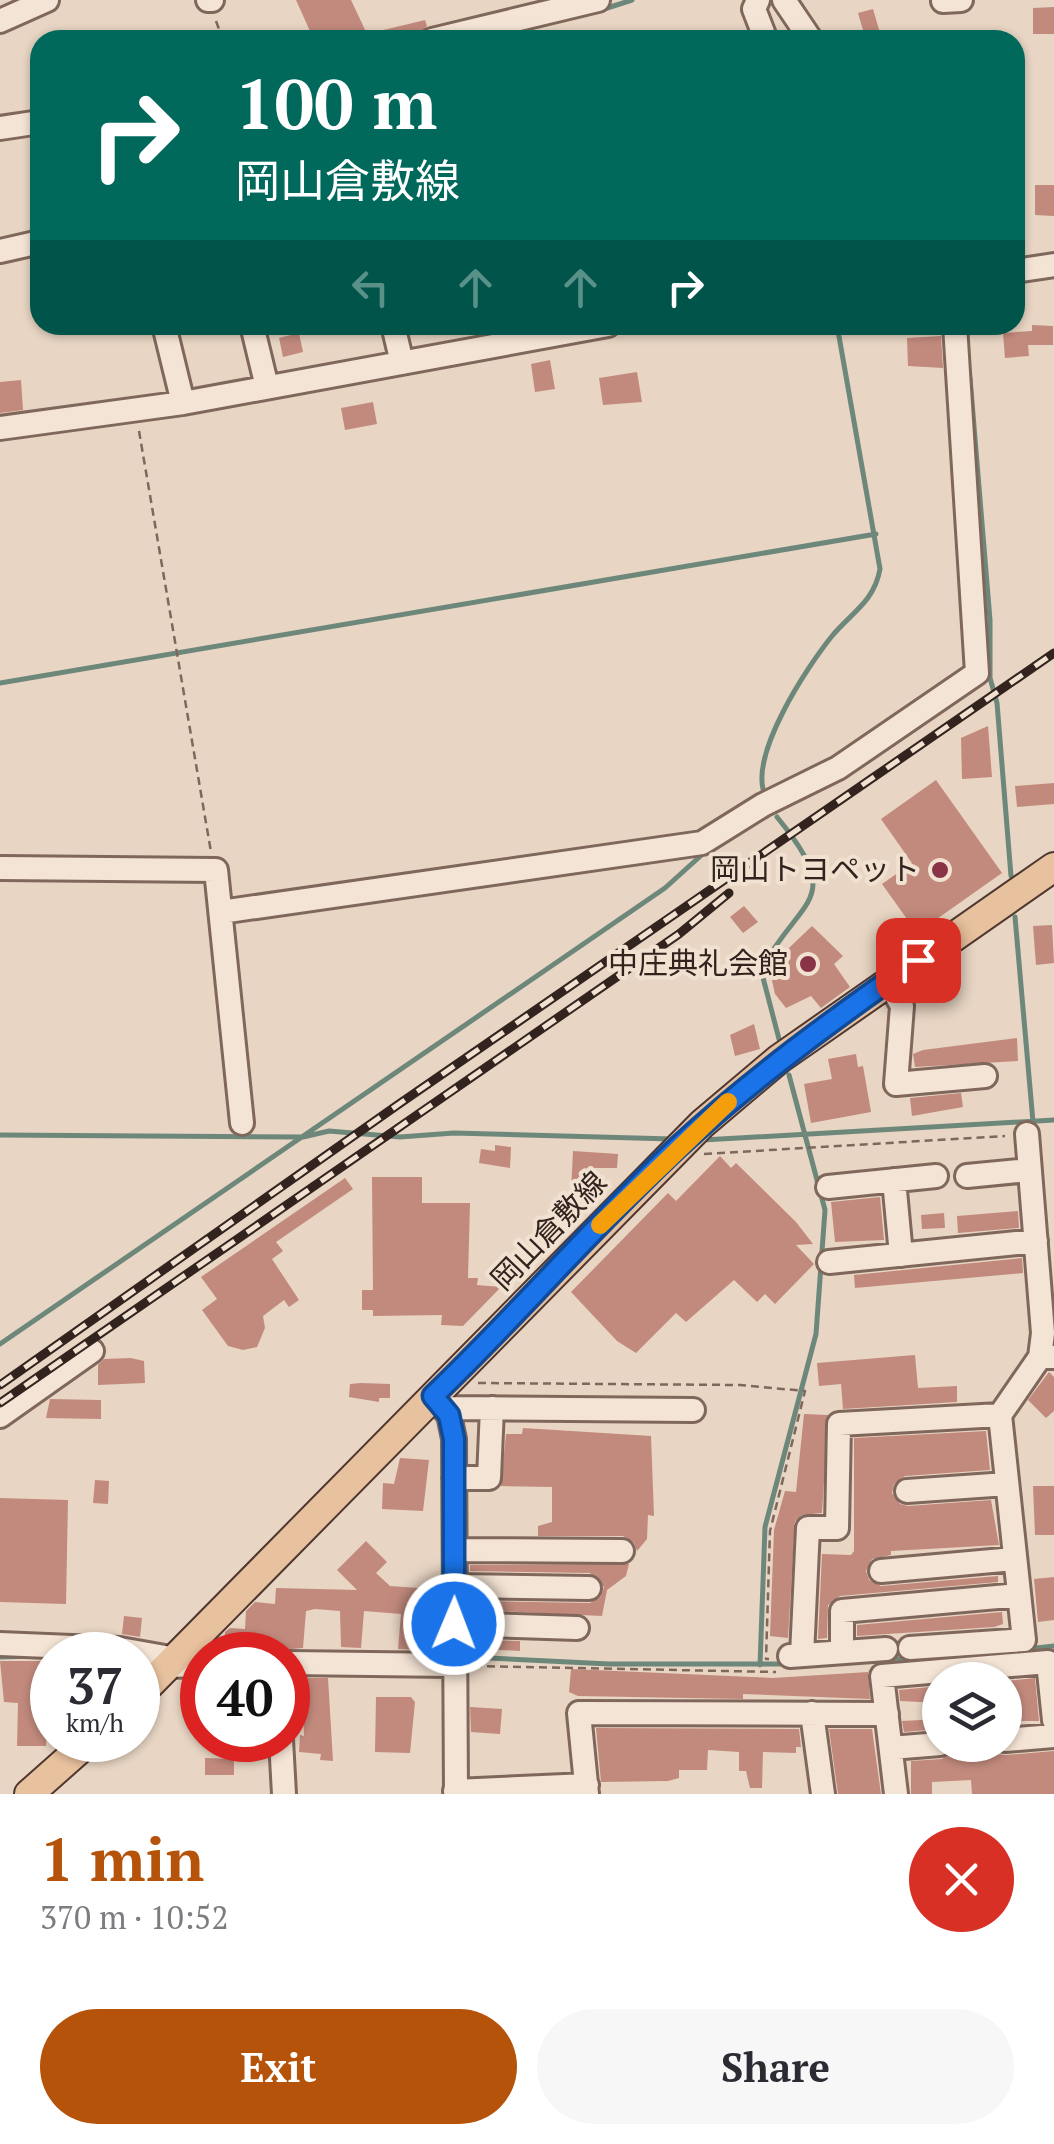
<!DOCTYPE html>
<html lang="en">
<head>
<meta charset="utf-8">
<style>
	body { margin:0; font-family:"PT Serif","Noto Sans JP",serif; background:#f7f7f7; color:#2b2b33; height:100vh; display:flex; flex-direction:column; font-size:38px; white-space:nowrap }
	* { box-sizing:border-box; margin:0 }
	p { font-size:32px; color:#7c7c81 }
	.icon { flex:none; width:55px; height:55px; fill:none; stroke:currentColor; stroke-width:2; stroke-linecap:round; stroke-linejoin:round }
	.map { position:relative; height:1794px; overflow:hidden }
	.sheet { display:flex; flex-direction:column; background:#fff; flex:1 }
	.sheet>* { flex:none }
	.hud { position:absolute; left:30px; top:30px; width:995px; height:305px; border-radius:30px; box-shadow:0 2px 8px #0004; background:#00695c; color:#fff; overflow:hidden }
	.fabs { position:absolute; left:922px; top:1662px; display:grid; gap:20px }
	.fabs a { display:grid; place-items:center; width:100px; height:100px; border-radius:50%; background:#fff; box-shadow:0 2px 8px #0004; font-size:50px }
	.speed { position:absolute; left:30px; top:1632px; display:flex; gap:20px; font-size:50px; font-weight:700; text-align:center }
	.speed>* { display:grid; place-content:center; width:130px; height:130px; border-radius:50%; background:#fff; box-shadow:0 2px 8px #0004; line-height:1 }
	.speed small { font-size:25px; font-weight:400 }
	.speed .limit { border:15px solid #d22; background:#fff; color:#111 }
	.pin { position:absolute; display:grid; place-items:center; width:85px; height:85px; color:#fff; margin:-42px; border-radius:20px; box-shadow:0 5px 15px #0006 }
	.me { position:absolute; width:110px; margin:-55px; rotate:1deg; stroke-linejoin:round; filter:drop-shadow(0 0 8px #0008) }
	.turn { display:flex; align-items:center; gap:35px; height:210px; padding:0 40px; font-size:45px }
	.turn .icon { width:130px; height:130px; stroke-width:2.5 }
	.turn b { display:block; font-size:70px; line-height:85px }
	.lanes { display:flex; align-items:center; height:95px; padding:0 40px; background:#0003; justify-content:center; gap:50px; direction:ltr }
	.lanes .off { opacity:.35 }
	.round { display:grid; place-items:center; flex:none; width:105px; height:105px; border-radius:52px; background:#f7f7f7 }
	.head { display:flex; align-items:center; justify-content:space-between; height:170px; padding:0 40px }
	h1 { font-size:60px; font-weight:700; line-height:75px; color:#b45309 }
	.cta { display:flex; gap:20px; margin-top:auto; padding:20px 40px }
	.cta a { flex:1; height:115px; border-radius:60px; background:#b45309; color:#fff; font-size:40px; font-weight:700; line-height:115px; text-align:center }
	.cta a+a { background:#f7f7f7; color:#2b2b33 }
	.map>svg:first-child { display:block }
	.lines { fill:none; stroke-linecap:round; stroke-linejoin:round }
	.stream { stroke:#6d887b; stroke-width:5 }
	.building { fill:#c28a7d }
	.minor-casing { stroke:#80675c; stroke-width:28 }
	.major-casing { stroke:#4e3730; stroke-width:32 }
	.path { stroke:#80675c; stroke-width:2.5; stroke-dasharray:8 5; stroke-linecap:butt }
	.minor { stroke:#f4e4d5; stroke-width:22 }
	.major { stroke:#e8c19e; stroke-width:28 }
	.rail-casing { stroke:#32231e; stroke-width:9 }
	.rail { stroke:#f1e1d1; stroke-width:5; stroke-dasharray:15; stroke-linecap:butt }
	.route-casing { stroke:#114b97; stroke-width:25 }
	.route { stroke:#1a73e8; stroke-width:18 }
	.slow { stroke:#f59e0b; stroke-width:18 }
	.poi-dot { fill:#883346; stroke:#f1e1d1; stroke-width:4 }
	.labels { text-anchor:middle; stroke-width:8; stroke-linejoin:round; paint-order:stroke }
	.poi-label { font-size:30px; fill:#32231e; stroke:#f1e1d1; text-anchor:end }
	.street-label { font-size:30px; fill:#32231e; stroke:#f1e1d1 }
</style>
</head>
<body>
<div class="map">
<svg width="1054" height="1794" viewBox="0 0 1054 1794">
	<rect width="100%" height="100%" fill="#e8d5c3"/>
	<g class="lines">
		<!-- stream -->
		<path class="stream" d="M601,10l31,-10
			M519,30l71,-17
			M970,378l20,242v58l7,25 14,173
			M0,683l876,-149
			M765,795c-17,-39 42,-128 67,-159 20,-24 42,-34 48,-67l-43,-244
			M777,817c70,86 23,79 -16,153l18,69
			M1015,917l18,205
			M0,1135l303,2 26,-6 71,6 54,-4 218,6
			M703,1140l351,-20
			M0,1344l665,-456 41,-37
			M1027,1649l27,-3
			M0,1657l35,-1
			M467,1657l142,7h178
			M883,1660l28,-2
			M760,1665l5,-138 51,-193 9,-124 -36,-135"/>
	</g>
	<!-- building -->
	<path class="building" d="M296,0h55l16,34 58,-14 2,6 -9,9 -21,5h-83z
		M1054,7v27h-21v-26z
		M873,9l7,24 -15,4 -7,-24z
		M1035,185h19v31l-19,-1z
		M1032,325l21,1v19h-25l1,11 -24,2 -2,-25 29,-2z
		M299,333l4,19 -20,5 -4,-19z
		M941,336l2,32 -35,-2 -1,-28z
		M550,360l5,29 -20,3 -4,-28z
		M637,372l5,30 -39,3 -4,-27z
		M21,380l2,30 -23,3v-31z
		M373,402l4,22 -32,6 -4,-22z
		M988,726l4,51 -30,2 -1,-41z
		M936,780l66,93 -85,60 -35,-49 30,-21 -31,-44z
		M1054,783v21l-37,3 -2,-21z
		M744,906l14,16 -15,11 -13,-16z
		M1052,925l2,38 -18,2 -3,-39z
		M812,926l31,30 -9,8 16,23 -29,21 -10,-12 -25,12 -11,-14 -6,-27z
		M754,1024l6,25 -25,7 -5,-21z
		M1017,1038l1,23 -103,6 -2,-13 10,-4z
		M856,1054l2,13 5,-1 8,46 -60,11 -7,-39 28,-5 -4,-20z
		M961,1093l2,14 -51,9 -2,-18z
		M495,1145l16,2 -1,21 -31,-5 2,-14 14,2z
		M573,1151l45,3 -1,14h-27l-1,23 -18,-1z
		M720,1156l11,12 5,-5 60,59 17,22 -17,1 18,19 -39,40 -10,-10 -8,8 -23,-22 -48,42 -10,-9 -40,40 -19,-12 -46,-49 97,-99 8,8z
		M372,1177h50v26h48l-2,75h10l-1,7 24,2 -38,39 -22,-1 1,-10 -69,1v-6h-11v-20h11z
		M345,1178l8,11 -77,53 7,9 -11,8 27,41 -10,7 -5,-7 -21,16 2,12 -8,19 -14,3 -15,-4 -26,-36 15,-11 -16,-22z
		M880,1197l4,43 -49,2 -4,-40z
		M1018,1211l1,17 -61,5 -1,-17z
		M944,1213l1,15 -23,1 -1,-14z
		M1022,1258l1,15 -168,15 -1,-13z
		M915,1355l3,33 39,-2v16l-114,7 -2,-25 -22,2 -2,-23z
		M131,1358l13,3 1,22 -47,2v-20l6,-6z
		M1049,1372l5,5v34l-8,7 -18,-18z
		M361,1383l29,1v14h-11v4l-30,-5 1,-13z
		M50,1399l51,1v19l-55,-1z
		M804,1414l24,1 -6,98 -20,2 -7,6 -7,117 -18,-2 4,-106 11,-39 11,1z
		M523,1428l128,8 3,80 -6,-1 -1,24 -10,12 -3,-8 -11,-7h-85v-10l14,-4v-35l-51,-1 5,-52h16z
		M986,1431l4,39 -85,6 -11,8 -2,9 8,11 8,2 83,-6 8,45 -108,6v4l-19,4 -6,12 3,9 12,6 117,-10v6l-158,14 -12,9 -1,33 -9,1 4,-85 29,1 3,-4v-113z
		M400,1458l29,2 -6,51 -41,-2 1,-26 11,1z
		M95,1480l14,1 -1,23 -15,-1z
		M1033,1486h21v49h-19z
		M0,1498l68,2 -2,104 -66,-2z
		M366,1541l21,21 -11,11 14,13 43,3 -4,61 -31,-1 3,-35 -37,-3 -3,37 -20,-1 -1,-36 -25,-2 -9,2 -3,37 -23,2 -39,-6 -5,6 -12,-1 1,-17 5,-4 15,1 1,-18 9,-9 20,2 1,-16 81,2 -20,-20z
		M629,1564l-3,12 -19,14 -5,26 -128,-6 1,-9 115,2 11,-7 3,-9 -14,-14 -120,-2v-6z
		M1054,1577v43l-16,2 -4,-43z
		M1002,1612l1,12 -9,3 -137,9v-11z
		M124,1616l18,2 -2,19 -18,-3z
		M482,1640l38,1v10l-38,-2z
		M0,1661h52l-6,85h-29l1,-43 -14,-1z
		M571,1669l202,9 95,-6 2,27 -127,-5v5l-165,-3 -9,-4z
		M302,1678h26l5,83 -13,-1 1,-6 -22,-2 1,-17 4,1z
		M1035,1678l4,43h-34v-40z
		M940,1686v17l-40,-2 -1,-11z
		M376,1697h35l4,5 -5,51 -35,-1z
		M470,1707l32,2 -2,25 -29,-2z
		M940,1719v10l-36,3 -2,-11z
		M596,1728l203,1 2,18h-5v6l-33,-1 -1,36h-12l-4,-17h-7v-19l-31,-2 -1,20h-28v8l-11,3 -67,1z
		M829,1729h43l9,65h-43z
		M954,1750l52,5 48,-4v43h-82l-1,-14 -39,2v12h-21v-33l31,-2z
		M205,1758l29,1v16h-29z"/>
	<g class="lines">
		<!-- minor casing -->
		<g class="minor-casing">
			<path id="minor" d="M208,0h4
				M758,0l-4,9 12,31
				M784,0l27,40
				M943,1l18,-1
				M0,21l47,-21
				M432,40l166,-40
				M0,128l40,-6
				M0,251l40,-9
				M1015,271l39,-6
				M164,325l19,78
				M252,325l15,62
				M393,325l9,38
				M0,428l183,-25 425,-78
				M0,868l216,2 26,253
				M221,912l481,-69 61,-38 75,-37 139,-95 -22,-348
				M888,981l14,25 -6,78 89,-8
				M1027,1134l16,199 -3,24
				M967,1176l62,-6
				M894,1180l7,75
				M828,1187l108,-11
				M829,1262l207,-21
				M433,1397l16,18 5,24 2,355
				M445,1408l248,2
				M0,1416l92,-65
				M454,1478h35l3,-70
				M907,1491l100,-7
				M455,1550l167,1
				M881,1571l133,-12
				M454,1586l135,2
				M454,1624l123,4
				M0,1644l120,5 56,10
				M910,1648l114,-8 -24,-225 40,-58h14
				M842,1652v-41l177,-16
				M802,1655l6,-127h29l2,-104 161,-9
				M790,1656l96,-7
				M288,1663l165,2
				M169,1666l33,-1
				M812,1713l11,81
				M281,1740l3,54
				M1005,1740l49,-4
				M891,1748l49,-4
				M455,1791l132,-6
				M587,1794l-8,-81 308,1
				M896,1794l-14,-118 166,-14 6,58"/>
		</g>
		<!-- major casing -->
		<g class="major-casing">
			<path id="major" d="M138,1696l564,-572 77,-65 275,-192
				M29,1794l61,-54"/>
		</g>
		<!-- path -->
		<path class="path" d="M216,21l7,19
			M139,431l72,421
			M704,1154l301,-18
			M478,1383l262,2 65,6 -35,140 -4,128h3
			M474,1666l302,6"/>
		<!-- minor -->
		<use href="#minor" class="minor"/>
		<!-- major -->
		<use href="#major" class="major"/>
		<!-- rail casing -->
		<g class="rail-casing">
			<path id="rail" d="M0,1385l399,-281 655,-451
				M0,1403l679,-469 50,-41"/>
		</g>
		<!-- rail -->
		<use href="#rail" class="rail"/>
	</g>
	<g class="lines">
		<!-- route casing -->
		<g class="route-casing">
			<path id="route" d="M454,1624v-185l-5,-24 -16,-19c84,-80 160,-170 245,-249 75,-69 156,-128 240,-187"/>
		</g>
		<!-- route -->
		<use href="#route" class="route"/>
		<!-- slow -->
		<path class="slow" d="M600,1225l128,-123"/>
	</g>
	<!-- markers -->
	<g class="poi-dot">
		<circle cx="940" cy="870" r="10"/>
		<circle cx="808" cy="964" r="10"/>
	</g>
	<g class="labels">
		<!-- poi labels -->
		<g class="poi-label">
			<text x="920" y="880">岡山トヨペット</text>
			<text x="788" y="974">中庄典礼会館</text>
		</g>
		<!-- street labels -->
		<g class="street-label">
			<text transform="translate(549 1231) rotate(-46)" y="10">岡山倉敷線</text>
		</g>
	</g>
</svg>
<div class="fabs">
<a><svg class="icon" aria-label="layers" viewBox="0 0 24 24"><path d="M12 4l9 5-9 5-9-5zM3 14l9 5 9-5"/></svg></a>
</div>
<div class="speed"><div>37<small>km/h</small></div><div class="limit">40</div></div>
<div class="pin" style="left:918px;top:960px;background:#d93025"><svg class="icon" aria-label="arrive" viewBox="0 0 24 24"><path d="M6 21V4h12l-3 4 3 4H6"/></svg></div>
<svg class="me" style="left:454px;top:1624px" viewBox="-20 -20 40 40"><circle r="17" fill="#1a73e8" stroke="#fff" stroke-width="3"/><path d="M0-11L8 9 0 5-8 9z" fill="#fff"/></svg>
<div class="hud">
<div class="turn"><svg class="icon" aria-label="right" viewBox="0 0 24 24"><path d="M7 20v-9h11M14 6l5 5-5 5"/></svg><div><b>100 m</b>岡山倉敷線</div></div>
<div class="lanes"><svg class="icon off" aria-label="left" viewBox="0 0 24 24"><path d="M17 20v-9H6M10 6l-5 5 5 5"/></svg><svg class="icon off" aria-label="ahead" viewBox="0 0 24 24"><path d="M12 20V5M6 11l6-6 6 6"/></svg><svg class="icon off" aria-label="ahead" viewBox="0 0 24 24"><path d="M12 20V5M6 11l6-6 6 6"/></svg><svg class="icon" aria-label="right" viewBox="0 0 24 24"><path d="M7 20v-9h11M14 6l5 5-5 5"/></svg></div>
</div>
</div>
<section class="sheet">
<div class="head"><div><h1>1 min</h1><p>370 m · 10:52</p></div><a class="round" style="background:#d93025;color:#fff"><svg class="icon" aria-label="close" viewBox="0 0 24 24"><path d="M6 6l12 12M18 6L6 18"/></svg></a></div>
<div class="cta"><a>Exit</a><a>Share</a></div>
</section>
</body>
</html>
